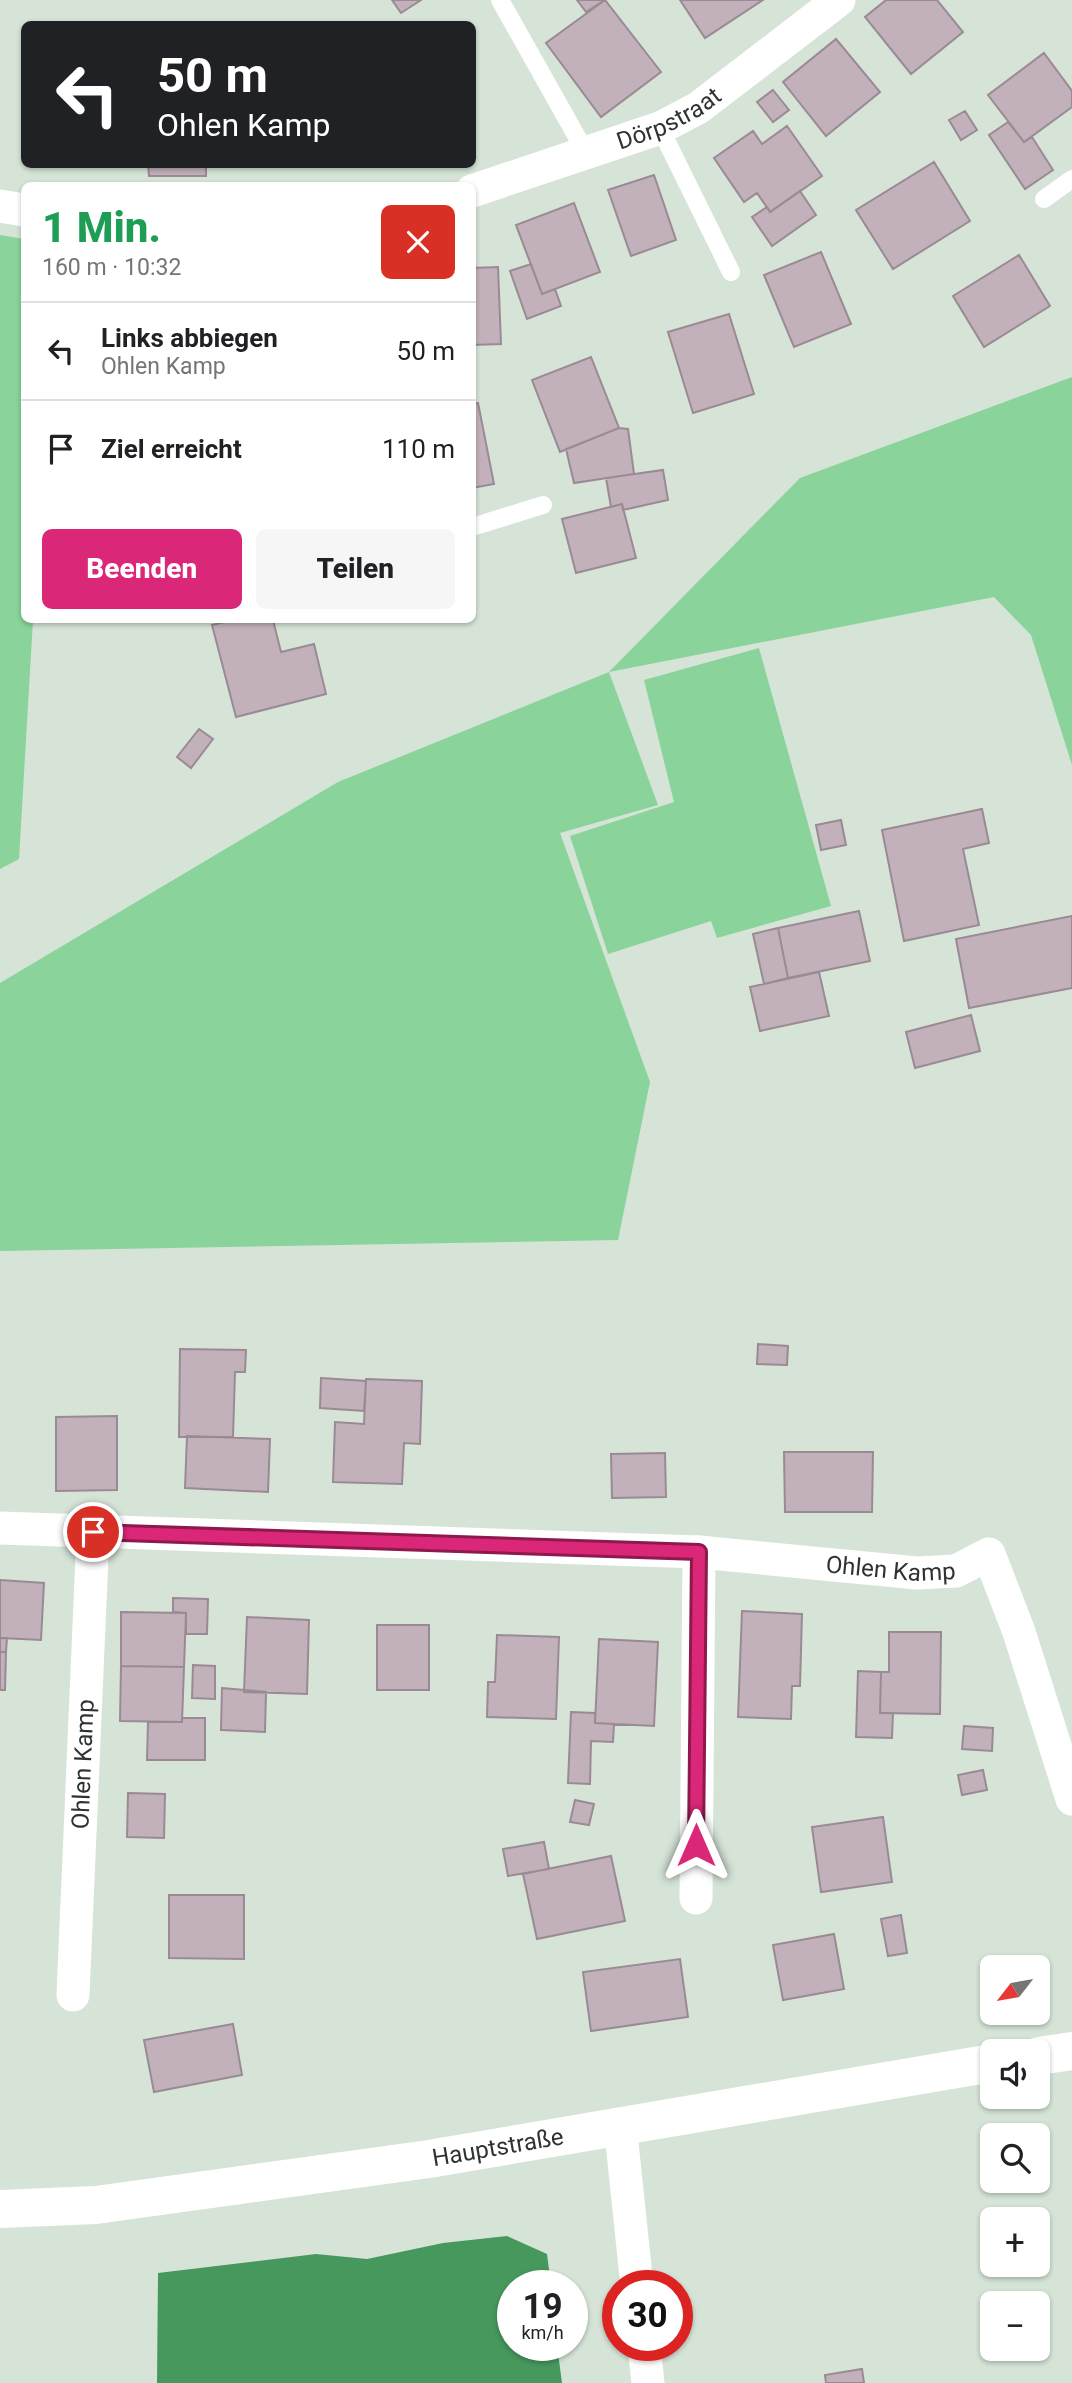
<!DOCTYPE html>
<html lang="de">
<head>
<meta charset="utf-8">
<style>
	body { margin:0; font-family:Roboto,sans-serif; background:#f6f6f6; color:#202124; height:100vh; display:flex; flex-direction:column; font-size:26px; white-space:nowrap }
	* { box-sizing:border-box; margin:0 }
	p { font-size:23px; color:#757577 }
	.icon { flex:none; width:38px; height:38px; fill:none; stroke:currentColor; stroke-width:2; stroke-linecap:round; stroke-linejoin:round }
	.map { position:relative; flex:1; overflow:hidden }
	.drawer { position:absolute; left:21px; top:182px; width:455px; height:441px; display:flex; flex-direction:column; background:#fff; border-radius:10px; box-shadow:0 2px 5px #0004 }
	.drawer>* { flex:none }
	.top-card { position:absolute; left:21px; top:21px; width:455px; height:147px; border-radius:10px; box-shadow:0 2px 5px #0004; background:#202124; color:#fff; overflow:hidden }
	.needle { width:46px; rotate:239deg }
	.controls { position:absolute; left:980px; top:1955px; display:grid; gap:14px }
	.controls a { display:grid; place-items:center; width:70px; height:70px; border-radius:10px; background:#fff; box-shadow:0 2px 5px #0004; font-size:35px }
	.speed { position:absolute; left:497px; top:2270px; display:flex; gap:14px; font-size:35px; font-weight:700; text-align:center }
	.speed>* { display:grid; place-content:center; width:91px; height:91px; border-radius:50%; background:#fff; box-shadow:0 2px 5px #0004; line-height:1 }
	.speed small { font-size:18px; font-weight:400 }
	.speed .limit { border:10px solid #d22; background:#fff; color:#111 }
	.pin { position:absolute; display:grid; place-items:center; width:60px; height:60px; color:#fff; margin:-30px; border:4px solid #fff; border-radius:50%; box-shadow:0 2px 7px #0007 }
	.me { position:absolute; width:77px; margin:-38px; rotate:0deg; stroke-linejoin:round; filter:drop-shadow(0 0 5px #0008) }
	.turn { display:flex; align-items:center; gap:24px; height:147px; padding:0 21px; font-size:32px }
	.turn .icon { width:91px; height:91px; stroke-width:2.5 }
	.turn b { display:block; font-size:49px; line-height:60px }
	.round { display:grid; place-items:center; flex:none; width:74px; height:74px; border-radius:10px; background:#f6f6f6 }
	.overview { display:flex; align-items:center; justify-content:space-between; height:119px; padding:0 21px }
	h1 { font-size:42px; font-weight:800; line-height:52px; color:#1e9e55 }
	.action { display:flex; gap:14px; margin-top:auto; padding:14px 21px }
	.action a { flex:1; height:80px; border-radius:10px; background:#db2777; color:#fff; font-size:28px; font-weight:800; line-height:80px; text-align:center }
	.action a+a { background:#f6f6f6; color:#202124 }
	ul { padding:0; list-style:none }
	li { display:flex; align-items:center; gap:21px; height:98px; padding:0 21px; border-top:2px solid #e0e0e0 }
	li div { flex:1 }
	li b { display:block; font-size:26px }
	li em { font-style:normal }
	.map>svg:first-child { display:block }
	.green { fill:#8ad39a }
	.water { fill:#47985d }
	.building { fill:#c2b1bb; stroke:#9a8a94; stroke-width:2 }
	.lines { fill:none; stroke-linecap:round; stroke-linejoin:round }
	.service { stroke:#fff; stroke-width:18 }
	.minor { stroke:#fff; stroke-width:33 }
	.tertiary { stroke:#fff; stroke-width:38 }
	.route-casing { stroke:#8e194d; stroke-width:18 }
	.route { stroke:#db2777; stroke-width:12 }
	.labels { text-anchor:middle; stroke-width:6; stroke-linejoin:round; paint-order:stroke }
	.street-label { font-size:24px; fill:#2e332f; stroke:#d5e4d7 }
</style>
</head>
<body>
<div class="map">
<svg width="1072" height="2383" viewBox="0 0 1072 2383">
	<rect width="100%" height="100%" fill="#d5e4d7"/>
	<!-- green -->
	<path class="green" d="M0,235l24,4v381h9l-14,239 -19,10z
		M1072,377v388l-41,-130 -37,-38 -385,75 49,133 -98,28 90,249 -32,158 -618,11v-268l338,-201 271,-110 191,-194z
		M759,648l72,258 -114,32 -6,-17 -103,33 -38,-118 104,-34 -30,-122z"/>
	<!-- water -->
	<path class="water" d="M507,2236l40,18 4,31 -38,1v59h44l5,38h-405l1,-110 158,-19 51,5 76,-16z"/>
	<!-- building -->
	<path class="building" d="M392,0h29l-20,13z
		M577,0h28l-19,12z
		M605,0l56,72 -60,45 -55,-74z
		M680,0h83l-58,38z
		M886,0h51l26,32 -52,42 -46,-57z
		M836,39l44,53 -54,44 -43,-54z
		M1044,53l28,38v16l-48,35 -36,-47z
		M773,90l16,20 -16,12 -16,-20z
		M965,111l12,19 -16,10 -12,-20z
		M1008,122l16,20 8,-5 21,33 -28,19 -36,-54z
		M787,126l35,50 -52,36 -13,-19 -13,9 -30,-44 39,-27 9,13z
		M934,162l36,59 -77,48 -37,-59z
		M148,164h58v12h-57z
		M654,175l22,65 -45,16 -23,-66z
		M800,191l16,24 -44,31 -20,-29 15,-10 3,5z
		M574,203l26,69 -58,22 -26,-69z
		M821,252l30,72 -57,23 -30,-72z
		M1019,255l31,51 -66,41 -31,-51z
		M531,264l11,30 13,-5 6,17 -34,13 -17,-48z
		M498,267l3,77 -29,1v-77z
		M729,314l25,80 -61,19 -25,-81z
		M591,357l28,71 -59,24 -28,-72z
		M478,403l16,81 -22,4v-84z
		M619,428l9,1 6,45 -60,9 -8,-34z
		M663,470l5,30 -45,10 -1,-6 -11,3 -5,-29z
		M622,504l14,54 -60,15 -14,-54z
		M233,620h40l8,32 33,-8 12,50 -90,23 -24,-92z
		M199,729l14,10 -22,29 -14,-11z
		M982,809l7,34 -26,6 16,76 -75,16 -22,-111z
		M841,820l5,25 -25,5 -5,-25z
		M859,911l11,50 -82,17 -10,-50z
		M1072,916v72l-103,20 -13,-69z
		M778,928l10,50 -24,6 -11,-50z
		M819,972l10,44 -69,15 -10,-44z
		M971,1015l9,36 -65,17 -9,-36z
		M758,1344l30,2 -1,19 -30,-1z
		M180,1349l66,1 -1,22h-10l-2,65h-54z
		M321,1378l45,3 -2,30 -44,-3z
		M366,1379l56,2 -2,63 -16,-1 -2,41 -69,-2 2,-60 29,2z
		M117,1416v74l-61,1v-74z
		M187,1436l83,3 -2,53 -83,-4z
		M784,1452h89l-1,60h-87z
		M665,1453l1,44 -54,1 -1,-44z
		M0,1580l44,3 -3,57 -41,-2z
		M173,1598l35,1 -1,35h-21v-21l-13,-1z
		M742,1611l60,3 -2,72h-8l-1,33 -53,-2z
		M121,1612l65,1 -2,54 -63,-1z
		M247,1617l62,3 -2,74 -63,-2z
		M377,1625h52v65h-52z
		M889,1632h52l-1,82 -60,-1 1,-41h8z
		M497,1635l62,2 -3,82 -69,-2 1,-35h7z
		M0,1638h7l-1,14h-6z
		M599,1639l59,3 -4,84 -59,-3z
		M0,1652h6l-1,38h-5z
		M193,1665l22,1v33l-23,-1z
		M121,1666l63,1 -2,55 -62,-1z
		M858,1671l23,1 -1,41h13l-1,25 -36,-1z
		M222,1688l44,4 -1,40 -44,-2z
		M571,1712l24,1v10l19,1 -1,18 -22,-1 -1,43 -22,-1z
		M182,1718h23v42h-58l1,-38h34z
		M964,1726l29,2 -1,23 -30,-2z
		M983,1770l4,20 -25,5 -4,-20z
		M128,1793l37,1 -1,44 -37,-1z
		M575,1800l19,4 -5,21 -19,-3z
		M883,1817l9,65 -71,10 -9,-65z
		M544,1842l5,27 -41,7 -5,-27z
		M611,1856l14,65 -88,18 -14,-65z
		M169,1895h75v64l-75,-1z
		M901,1915l6,38 -19,3 -7,-37z
		M834,1934l10,55 -61,11 -10,-55z
		M680,1959l8,58 -97,14 -8,-59z
		M233,2024l9,51 -88,17 -10,-52z
		M862,2369l2,14h-38l-1,-8z"/>
	<g class="lines">
		<!-- service -->
		<path class="service" d="M500,0l86,153
			M660,128l71,144
			M1044,199l28,-20
			M472,527l71,-22"/>
		<!-- minor -->
		<g class="minor">
			<path id="s1" d="M472,191l188,-63 38,-20 141,-108"/>
			<path d="M0,206l24,4"/>
			<path id="s2" d="M0,1528l699,24 218,21 39,-2 33,-17 30,78 53,167"/>
			<path d="M696,1898l3,-346"/>
			<path id="s3" d="M73,1995l20,-462"/>
			<path d="M620,2124l17,162"/>
			<path d="M644,2345l4,38"/>
		</g>
		<!-- tertiary -->
		<g class="tertiary">
			<path d="M1038,2056l34,-5"/>
			<path id="s4" d="M0,2209l96,-4 333,-46 563,-96"/>
		</g>
	</g>
	<g class="lines">
		<!-- route casing -->
		<g class="route-casing">
			<path id="route" d="M93,1532l606,20 -3,293"/>
		</g>
		<!-- route -->
		<use href="#route" class="route"/>
	</g>
	<g class="labels">
		<!-- street labels -->
		<g class="street-label">
			<text dy="8" stroke="none"><textPath href="#s1" startOffset="210">Dörpstraat</textPath></text>
			<text dy="8" stroke="none"><textPath href="#s2" startOffset="892">Ohlen Kamp</textPath></text>
			<text dy="8" stroke="none"><textPath href="#s3" startOffset="231">Ohlen Kamp</textPath></text>
			<text dy="8" stroke="none"><textPath href="#s4" startOffset="502">Hauptstraße</textPath></text>
		</g>
	</g>
</svg>
<div class="controls">
<a><svg class="needle" viewBox="-14 -14 28 28"><path d="M0-13l5 13h-10z" fill="#e53935"/><path d="M0 13l5-13h-10z" fill="#757577"/></svg></a>
<a><svg class="icon" aria-label="sound" viewBox="0 0 24 24"><path d="M4 9h4l5-4v14l-5-4H4zM17 9q2 3 0 6"/></svg></a>
<a><svg class="icon" aria-label="search" viewBox="0 0 24 24"><circle cx="10" cy="10" r="6"/><path d="M15 15l6 6"/></svg></a>
<a>+</a>
<a>−</a>
</div>
<div class="speed"><div>19<small>km/h</small></div><div class="limit">30</div></div>
<div class="pin" style="left:93px;top:1532px;background:#d93025"><svg class="icon" aria-label="arrive" viewBox="0 0 24 24"><path d="M6 21V4h12l-3 4 3 4H6"/></svg></div>
<svg class="me" style="left:696px;top:1845px" viewBox="-20 -20 40 40"><path d="M0-17L14 15 0 8-14 15z" fill="#db2777" stroke="#fff" stroke-width="4"/></svg>
<div class="top-card">
<div class="turn"><svg class="icon" aria-label="left" viewBox="0 0 24 24"><path d="M17 20v-9H6M10 6l-5 5 5 5"/></svg><div><b>50 m</b>Ohlen Kamp</div></div>
</div>
<section class="drawer">
<div class="overview"><div><h1>1 Min.</h1><p>160 m · 10:32</p></div><a class="round" style="background:#d93025;color:#fff"><svg class="icon" aria-label="close" viewBox="0 0 24 24"><path d="M6 6l12 12M18 6L6 18"/></svg></a></div>
<ul>
<li><svg class="icon" aria-label="left" viewBox="0 0 24 24"><path d="M17 20v-9H6M10 6l-5 5 5 5"/></svg><div><b>Links abbiegen</b><p>Ohlen Kamp</p></div><em>50 m</em></li>
<li><svg class="icon" aria-label="arrive" viewBox="0 0 24 24"><path d="M6 21V4h12l-3 4 3 4H6"/></svg><div><b>Ziel erreicht</b></div><em>110 m</em></li>
</ul>
<div class="action"><a>Beenden</a><a>Teilen</a></div>
</section>
</div>
</body>
</html>
